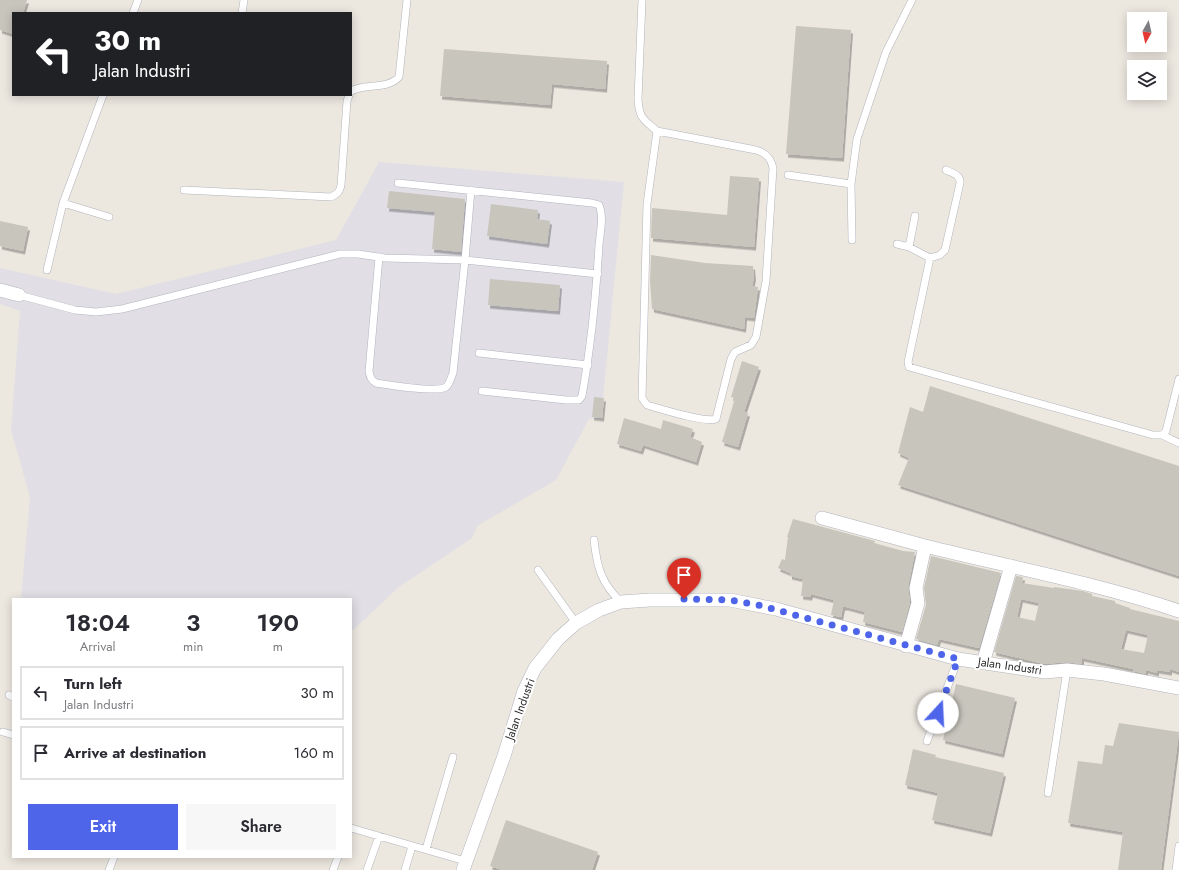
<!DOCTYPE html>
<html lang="en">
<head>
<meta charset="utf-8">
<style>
	body { margin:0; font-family:Jost,sans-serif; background:#f7f7f7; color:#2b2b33; height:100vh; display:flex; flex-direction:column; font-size:15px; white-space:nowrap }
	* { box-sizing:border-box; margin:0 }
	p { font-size:13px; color:#7c7c81 }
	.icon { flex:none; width:22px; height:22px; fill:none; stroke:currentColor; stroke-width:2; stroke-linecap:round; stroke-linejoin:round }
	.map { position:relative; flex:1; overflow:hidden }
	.details { position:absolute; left:12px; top:598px; width:340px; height:260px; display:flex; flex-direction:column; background:#fff; border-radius:0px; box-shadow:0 2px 10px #0003 }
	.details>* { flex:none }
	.top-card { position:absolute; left:12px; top:12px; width:340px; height:84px; border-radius:0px; box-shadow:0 2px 10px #0003; background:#202124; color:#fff; overflow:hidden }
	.needle { width:26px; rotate:188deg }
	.fabs { position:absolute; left:1127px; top:12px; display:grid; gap:8px }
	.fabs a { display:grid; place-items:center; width:40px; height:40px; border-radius:0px; background:#fff; box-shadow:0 2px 10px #0003; font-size:20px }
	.pin { position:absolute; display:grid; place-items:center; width:34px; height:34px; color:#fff; margin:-41px -17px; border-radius:50% 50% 50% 0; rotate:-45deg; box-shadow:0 0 4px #0007 }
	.pin .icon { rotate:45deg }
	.me { position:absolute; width:44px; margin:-22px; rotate:20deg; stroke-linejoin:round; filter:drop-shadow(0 0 3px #0008) }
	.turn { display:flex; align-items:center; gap:14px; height:84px; padding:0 16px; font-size:18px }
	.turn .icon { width:52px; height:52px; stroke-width:2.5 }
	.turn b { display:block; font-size:28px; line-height:34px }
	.eta { display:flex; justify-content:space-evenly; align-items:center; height:68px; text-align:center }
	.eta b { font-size:24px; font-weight:600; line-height:28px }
	.primary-button { display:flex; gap:8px; margin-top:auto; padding:8px 16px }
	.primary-button a { flex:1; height:46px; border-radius:0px; background:#4e65ea; color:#fff; font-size:16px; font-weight:600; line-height:46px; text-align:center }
	.primary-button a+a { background:#f7f7f7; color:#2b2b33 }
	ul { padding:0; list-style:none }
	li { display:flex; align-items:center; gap:12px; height:54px; margin:0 8px 6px; padding:0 8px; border:2px solid #e1e1e2; border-radius:0px }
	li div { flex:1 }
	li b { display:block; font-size:15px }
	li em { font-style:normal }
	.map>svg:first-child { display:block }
	.industrial { fill:#e1dfe5 }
	.building { fill:#c8c5bd; fill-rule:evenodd; filter:url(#shadow) }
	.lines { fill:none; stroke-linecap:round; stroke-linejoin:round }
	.service-casing { stroke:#b2b4bd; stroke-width:8 }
	.minor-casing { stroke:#b2b4bd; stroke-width:14 }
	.service { stroke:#fff; stroke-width:7 }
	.minor { stroke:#fff; stroke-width:13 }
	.route { stroke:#4e65ea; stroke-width:7; stroke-dasharray:0 12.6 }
	.labels { text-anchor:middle; stroke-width:4; stroke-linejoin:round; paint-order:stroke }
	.street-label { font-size:12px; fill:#2b2b2b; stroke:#fff }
</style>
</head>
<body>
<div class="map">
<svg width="1179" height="870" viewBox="0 0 1179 870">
	<defs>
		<filter id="shadow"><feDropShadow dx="2" dy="3.5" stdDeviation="0" flood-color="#0004"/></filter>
	</defs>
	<rect width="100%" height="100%" fill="#ece7df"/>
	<!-- industrial -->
	<path class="industrial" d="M379,162l245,20 -23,237h-12l-33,61 -79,46 -5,12 -73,49 -48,45v-33h-330l9,-102 -19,-67 9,-119 -20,-7v-36l116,26 220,-54z"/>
	<!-- building -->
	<path class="building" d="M0,0h27l-4,13h-10v21l-13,-4z
		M796,26l55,4 -9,128 -56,-4z
		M444,49l163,12 -2,28 -53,-5 -2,21 -110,-9z
		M730,176l29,2 -5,69 -103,-9 1,-30 75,7z
		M389,191l76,8 -4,53 -29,-3 3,-37 -48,-4z
		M491,204l47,6 -1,9 13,2 -3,23 -60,-8z
		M0,221l28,6 -5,24 -23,-5z
		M651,255l54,8 48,3 1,11 -2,9 6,1 -4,31 -9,-1 -1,12 -92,-20 -2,-28z
		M490,279l70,6 -2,26 -70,-6z
		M742,361l17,6 -15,45 4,1 -10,34 -16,-5 13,-44 -4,-1z
		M930,386l249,80v110l-281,-91 11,-27 -11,-5 12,-46 13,5z
		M594,397l10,1 -2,20 -10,-1z
		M624,418l37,11 2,-9 30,9 -3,8 12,5 -6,20 -53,-17 -2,6 -24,-7z
		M793,519l82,22 -1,2 29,8 12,1 -7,35 2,15 -8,30 -39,-10 2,-10 -19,-5h-3l-2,10 -10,-2 3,-15 -23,-6 -1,3 -9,-1 2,-17 -13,-3v-3l-12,-5 4,-9 3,1 3,-23h-1z
		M931,556l70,17 -22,75 -40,-9 -2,6 -21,-6 10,-34 -2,-17z
		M1016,576l7,1 -1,6 32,5v-1l29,4 9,3v2l23,5v2l15,5v1l49,12v51l-9,-3v3l-13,-2v3l-11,-3v4l-13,-3v-2l-51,-11v6l-16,-2 -21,2 -51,-12zM1021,599l18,4 -4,18 -18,-4zM1126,630l22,5 -4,18 -23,-4z
		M956,684l59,14 -13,56 -59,-14z
		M1119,723l60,9 -18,138h-43l5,-38 -55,-9 10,-62 24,3 3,-19 8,1z
		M913,749l23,6 -1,2 69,16 -14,60 -58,-13 6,-27 -33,-8z
		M506,820l92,32 -6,18h-90l-12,-4z"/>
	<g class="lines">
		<!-- service casing -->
		<g class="service-casing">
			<path id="service" d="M642,0l-4,99c1,19 5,20 19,32l-10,73 -5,194 5,7c14,4 58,18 69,14l15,-60 4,-7 16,-7 5,-8 10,-56 7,-113c-2,-10 -7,-15 -17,-18l-99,-19
				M133,13l5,-13
				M242,13l2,-13
				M351,91c14,-8 36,-1 48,-14l8,-77
				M946,170c6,3 15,5 14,13l-15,67 -5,5 -10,3 -22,104 1,5 244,68h9l4,-4 13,-52
				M788,175l63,9
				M398,183l194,20 7,2c5,12 1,28 0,40 -3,51 -8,101 -17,151l-3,4h-13l-84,-9
				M184,190l147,7c6,-3 9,-5 10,-12l6,-84 2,-6
				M63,203l46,14
				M852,240l-1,-56 6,-45 29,-87 26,-52
				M897,244l12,3 21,11
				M909,247l6,-31
				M379,257l-10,114c1,6 2,9 7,12 13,2 61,10 70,4 4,-3 5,-10 7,-14l12,-113 6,-70
				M47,270l16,-67 40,-108
				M19,295l56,15 21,2 26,-3 218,-55h18l27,4 80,2 133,14
				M479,353l109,12
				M1162,435l17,8
				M594,540c3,27 7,43 27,62
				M538,570l38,53
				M9,695l4,2
				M3,732l10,3
				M927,741l31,-82
				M1048,793l19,-123
				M351,828l114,33
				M426,849l27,-92
				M109,870l5,-13
				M333,870l5,-13
				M367,870l12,-34
				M405,870l7,-24
				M1176,870l3,-24"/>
		</g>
		<!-- minor casing -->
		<g class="minor-casing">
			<path id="minor" d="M0,290l19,5
				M822,518c34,9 69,19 103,28 85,21 171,37 254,65
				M906,646l12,-43 -2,-15 9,-42
				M983,663l28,-97
				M463,870l41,-114 20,-65 11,-23 23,-29 18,-16 23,-13 22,-8 29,-2h80l46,9 182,50 87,13 22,-2 37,4 75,14"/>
		</g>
		<!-- service -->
		<use href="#service" class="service"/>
		<!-- minor -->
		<use href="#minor" class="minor"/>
	</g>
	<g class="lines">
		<!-- route -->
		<path class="route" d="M684,599l46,1 28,5 200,54 -20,54"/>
	</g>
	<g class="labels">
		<!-- street labels -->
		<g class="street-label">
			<text transform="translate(1010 666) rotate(8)" y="4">Jalan Industri</text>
			<text transform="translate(520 709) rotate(-70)" y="4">Jalan Industri</text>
		</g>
	</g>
</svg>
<div class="fabs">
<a><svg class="needle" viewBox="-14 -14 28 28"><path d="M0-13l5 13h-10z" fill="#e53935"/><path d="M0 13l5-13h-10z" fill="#7c7c81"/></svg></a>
<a><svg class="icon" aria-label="layers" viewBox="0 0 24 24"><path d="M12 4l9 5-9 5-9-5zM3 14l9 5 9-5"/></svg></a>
</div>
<div class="pin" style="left:684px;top:599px;background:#d93025"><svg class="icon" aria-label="arrive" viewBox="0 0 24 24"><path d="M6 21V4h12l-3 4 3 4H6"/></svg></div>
<svg class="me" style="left:938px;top:713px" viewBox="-20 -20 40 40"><circle r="19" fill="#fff"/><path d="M0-13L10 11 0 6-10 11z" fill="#4e65ea"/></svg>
<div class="top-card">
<div class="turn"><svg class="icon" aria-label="left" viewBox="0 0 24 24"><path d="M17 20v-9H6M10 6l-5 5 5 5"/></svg><div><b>30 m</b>Jalan Industri</div></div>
</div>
<section class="details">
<div class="eta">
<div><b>18:04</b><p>Arrival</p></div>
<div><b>3</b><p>min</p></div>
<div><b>190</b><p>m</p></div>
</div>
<ul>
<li><svg class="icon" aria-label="left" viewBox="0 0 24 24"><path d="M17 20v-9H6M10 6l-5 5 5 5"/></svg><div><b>Turn left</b><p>Jalan Industri</p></div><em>30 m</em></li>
<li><svg class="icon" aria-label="arrive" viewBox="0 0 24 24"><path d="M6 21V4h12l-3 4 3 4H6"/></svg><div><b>Arrive at destination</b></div><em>160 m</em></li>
</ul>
<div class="primary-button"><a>Exit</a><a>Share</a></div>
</section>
</div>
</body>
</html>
